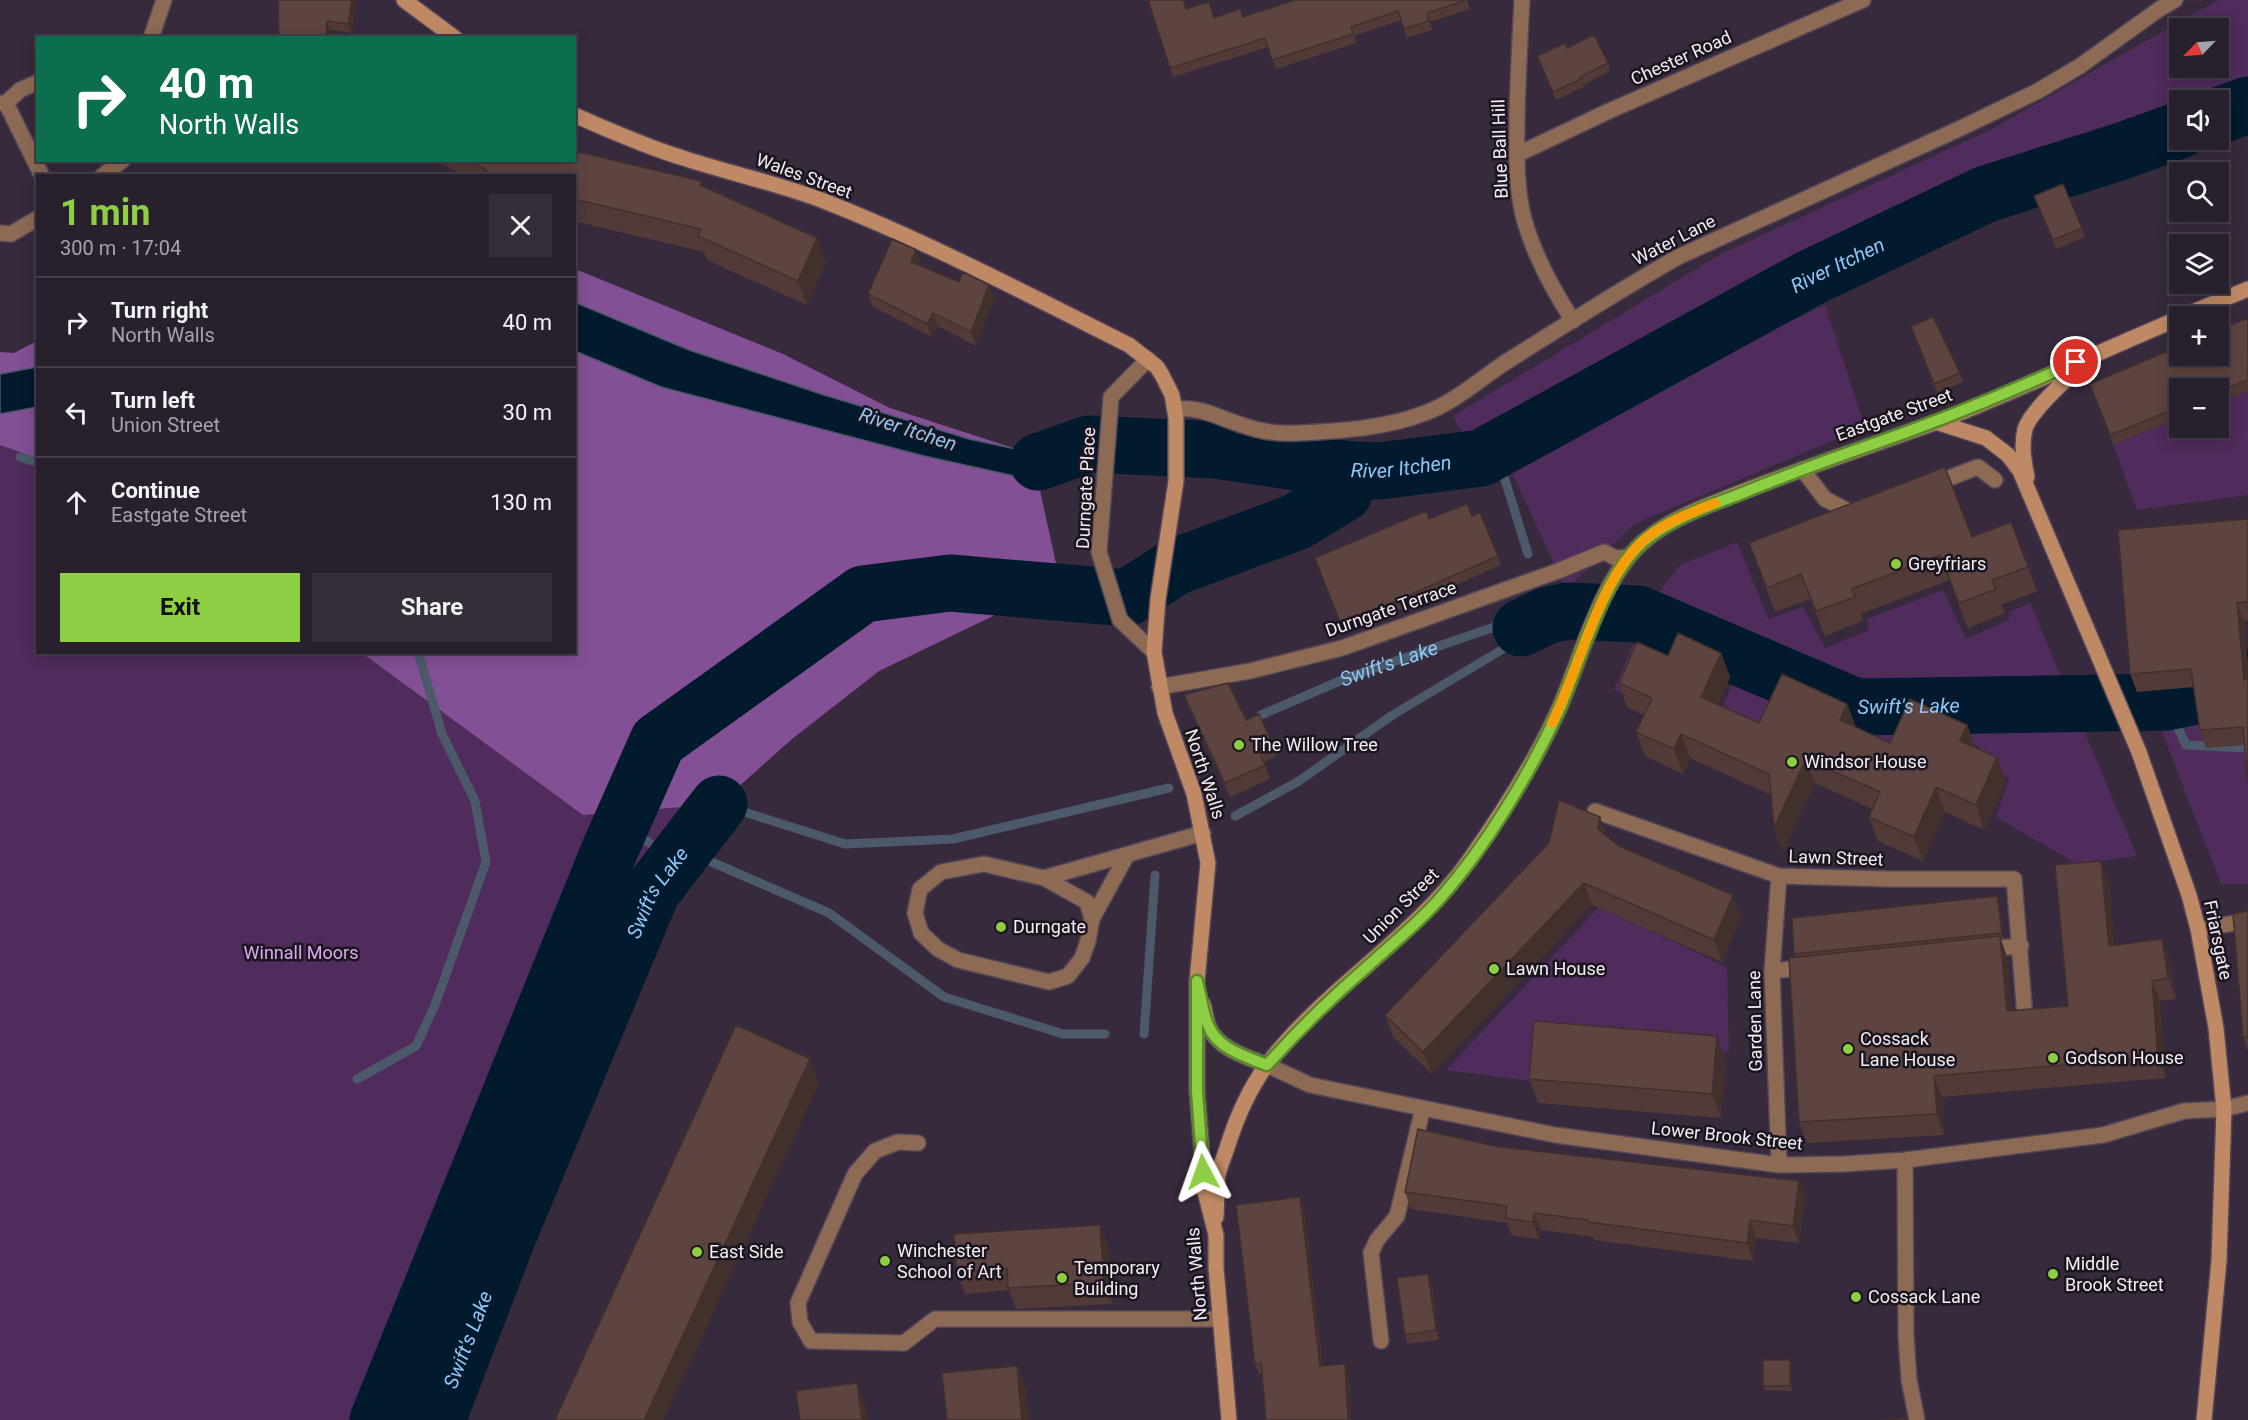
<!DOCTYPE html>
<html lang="en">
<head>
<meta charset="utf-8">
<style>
	body { margin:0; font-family:Roboto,sans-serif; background:#352d3a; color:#f1f3f6; height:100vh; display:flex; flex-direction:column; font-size:22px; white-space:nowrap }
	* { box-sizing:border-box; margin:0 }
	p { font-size:20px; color:#a5a3aa }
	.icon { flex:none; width:33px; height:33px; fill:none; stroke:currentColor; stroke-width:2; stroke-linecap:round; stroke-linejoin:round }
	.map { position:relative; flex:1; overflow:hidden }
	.details { position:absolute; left:36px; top:174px; width:540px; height:480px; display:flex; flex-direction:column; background:#29202e; border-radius:0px; box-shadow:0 3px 15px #0003,0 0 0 2px #453e4a }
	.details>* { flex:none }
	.banner { position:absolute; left:36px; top:36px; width:540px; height:126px; border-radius:0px; box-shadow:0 3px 15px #0003,0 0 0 2px #453e4a; background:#0b6e4f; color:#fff; overflow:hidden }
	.needle { width:39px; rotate:245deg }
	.tools { position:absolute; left:2169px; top:18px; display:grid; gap:12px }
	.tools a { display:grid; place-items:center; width:60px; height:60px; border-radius:0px; background:#29202e; box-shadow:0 3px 15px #0003,0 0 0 2px #453e4a; font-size:30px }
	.pin { position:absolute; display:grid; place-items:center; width:51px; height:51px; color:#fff; margin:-26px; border:3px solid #fff; border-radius:50%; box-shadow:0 2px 6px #0007 }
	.me { position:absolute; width:66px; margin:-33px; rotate:356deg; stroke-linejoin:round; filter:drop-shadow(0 0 4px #0008) }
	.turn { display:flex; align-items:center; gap:21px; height:126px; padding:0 24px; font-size:27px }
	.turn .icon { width:78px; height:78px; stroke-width:2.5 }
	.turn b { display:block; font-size:42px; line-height:51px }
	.round { display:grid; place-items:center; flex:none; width:63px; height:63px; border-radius:0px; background:#352d3a }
	.head { display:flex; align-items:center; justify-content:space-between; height:102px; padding:0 24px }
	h1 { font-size:36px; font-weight:700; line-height:45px; color:#8ece43 }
	.primary-button { display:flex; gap:12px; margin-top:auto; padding:12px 24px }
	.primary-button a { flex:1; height:69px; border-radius:0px; background:#8ece43; color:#111; font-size:24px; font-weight:700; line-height:69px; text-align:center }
	.primary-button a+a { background:#352d3a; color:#f1f3f6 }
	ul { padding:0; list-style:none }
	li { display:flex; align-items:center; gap:18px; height:90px; padding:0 24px; border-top:2px solid #453e4a }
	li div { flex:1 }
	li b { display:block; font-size:22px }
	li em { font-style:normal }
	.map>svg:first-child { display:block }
	.green { fill:#4f2c5b; fill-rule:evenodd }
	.forest { fill:#834f95 }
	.water { fill:#021a2d; stroke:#4b596a; stroke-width:1.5 }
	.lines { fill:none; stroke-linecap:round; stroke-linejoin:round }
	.stream { stroke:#4b596a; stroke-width:9 }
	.river { stroke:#021a2d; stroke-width:57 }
	.lane-casing { stroke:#524557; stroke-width:18 }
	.street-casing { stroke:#524557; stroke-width:18 }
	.secondary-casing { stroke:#524557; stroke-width:18 }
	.lane { stroke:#8c6a53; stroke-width:15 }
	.street { stroke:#8c6a53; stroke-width:15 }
	.secondary { stroke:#bf8965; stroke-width:15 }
	.wall { fill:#513a37 }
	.shaded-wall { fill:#42302d }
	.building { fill:#5e4440; stroke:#42302d; stroke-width:1.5 }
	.route-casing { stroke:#5c862c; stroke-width:15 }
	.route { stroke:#8ece43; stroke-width:10 }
	.slow { stroke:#f59e0b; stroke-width:10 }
	.poi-dot { fill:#8ece43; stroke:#1b151e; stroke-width:2 }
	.labels { text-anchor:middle; stroke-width:5; stroke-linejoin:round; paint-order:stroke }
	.street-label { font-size:18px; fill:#f5ecf8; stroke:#1b151e }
	.poi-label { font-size:18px; fill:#f5ecf8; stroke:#1b151e; text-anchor:start }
	.park-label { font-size:18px; fill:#e0a7f5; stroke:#1b151e }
	.water-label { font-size:20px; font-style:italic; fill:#8fc7f8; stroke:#1b151e }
</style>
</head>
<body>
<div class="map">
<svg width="2248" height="1420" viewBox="0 0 2248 1420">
	<rect width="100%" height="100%" fill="#372a3d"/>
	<!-- green -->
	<path class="green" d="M2218,0h30v84l-52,16h-16l-1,6 -55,17 -121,44 -185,85 -346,199 -19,-35 268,-162 269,-124zM2218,28v40h-38v-40z
		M1825,305l40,122 -231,97 -68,66 -62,-135z
		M37,384l1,268h536l450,-185 33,101 -64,48 -114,55 -87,68 -73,65 -67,87 -145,347 -70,182h-437v-1027z
		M2248,391v104l-111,15 -24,-66 66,-26 1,10h38l1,-26z
		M1737,542l31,77 35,-12 22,41 44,-18 -2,-11 76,-29 23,49 43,-19v-8l21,-9 107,253 -60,8 -81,-47 13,-39 -35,-17 5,-15 -65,-27 -17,43 -41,-23 5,-14 -74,-28 -22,44 -48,-22 17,-39 -51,-29 -58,43 -11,-4 29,-71 12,-21 25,-33z
		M2200,700l48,45v139h-27l-68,-175z
		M1599,907l128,60 2,86 -191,-12 -9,40 -83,-11z"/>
	<!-- forest -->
	<path class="forest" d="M575,269l208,85 107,54 142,46 25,114 -64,48 -114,55 -87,68 -73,65 -136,11 -221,-162 212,-1z
		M37,341v117l-37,-13v-93l14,1z"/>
	<!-- water -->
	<path class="water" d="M574,302l115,48 132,44 148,45 79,17 52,-32 -1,41 -25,13 -37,3 -113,-25 -263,-69 -86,-36z
		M37,367v40l-37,7v-40z"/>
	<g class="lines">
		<!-- stream -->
		<g class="stream">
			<path d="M1496,451l32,103"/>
			<path d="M20,457l18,6"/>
			<path d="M1545,603l3,12"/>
			<path d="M2166,702l20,43 61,3"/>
			<path id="s1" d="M1261,715l88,-38 151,-52 21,3"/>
			<path d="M719,804l126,40 108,-5 216,-51"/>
			<path d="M1235,816l64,-35 92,-65 112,-67 18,-21"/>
			<path d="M622,822l52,40"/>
			<path d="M684,850l145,63 115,84 119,37h42"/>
			<path d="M1144,1034l11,-159"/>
			<path d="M357,1079l59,-33 19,-41 51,-143 -11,-61 -33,-67 -24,-82"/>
		</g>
		<!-- river -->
		<g class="river">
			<path d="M2218,116l30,-11"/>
			<path id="s2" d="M1038,462l51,-18 127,6 134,20 30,1 101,-13 327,-179 178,-85 133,-42 61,-22"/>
			<path id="s3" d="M1521,628l27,-13 20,-4 70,3 218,93 310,-5 72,-15 10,-8"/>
			<path d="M378,1420l233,-573 47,-106 205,-147 87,-11 177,15 48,-31 121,-45 48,-29 6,-23"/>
			<path id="s4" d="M437,1420l70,-182 145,-347 67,-87"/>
		</g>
		<!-- lane casing -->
		<g class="lane-casing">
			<path id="lane" d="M0,103h6l36,73
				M6,103l14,-13 18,-8
				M1802,469l23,30 29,15 4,-1
				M1931,485l47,-18 17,13
				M984,864l60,14 43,24 5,17 -4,22 -6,17 -14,18 -19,6 -91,-22 -20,-11 -17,-16 -6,-20 5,-24 21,-17z
				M1044,878l159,-45
				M2014,879l11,138
				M1092,919l35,-64
				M2198,929l50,-8
				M1985,949l36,-3
				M1772,971l37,-4
				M918,1143l-20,-1 -23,9 -20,23 -57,129 2,19 11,19 93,2 31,-24h286
				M1381,1341l-10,-88 6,-13 20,-24 26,-108"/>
		</g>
		<!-- street casing -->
		<g class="street-casing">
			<path id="street" d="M1522,0c-2,38 -4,76 -5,114 0,35 -2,70 7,105 10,36 29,71 49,102
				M151,38l13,-38
				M1516,155l93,-44 254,-111
				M102,176l21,-16
				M0,233l11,1 27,-16
				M1148,359l-37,38 -12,155 21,68 34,32
				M1175,409c27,-3 46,10 70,17 17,6 36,8 54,7 42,-2 88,-5 126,-20 30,-11 55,-34 81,-51 57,-36 114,-72 172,-105l283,-129 77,-37 42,-25 78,-56 17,-10
				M1159,687l91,-16 92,-23 216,-77 46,-19 12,6 12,-1
				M1595,811l184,65 112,3h123
				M1779,876l-7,95 7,194
				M1267,1065l43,20 245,50 224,30 65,-1 61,-4 198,-25 81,-24 40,-2 24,-6
				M1905,1160l1,175 3,45 8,40"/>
		</g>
		<!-- secondary casing -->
		<g class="secondary-casing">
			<path id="secondary" d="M404,0l51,38
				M574,115c35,15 70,31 106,42 48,16 97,26 144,44 104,41 205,94 305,144l28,22 5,8 10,20 4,23v63l-18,118 -4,53 11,61 29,81 14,69 -11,118v110l8,101 11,43v33l13,152
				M2183,316l65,-27
				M1936,422l50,16 22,17 12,16 119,281 50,143 9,34 18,99 8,81 -5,152 -15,159
				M2027,477c-3,-16 -6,-31 -2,-48 5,-17 42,-51 57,-64
				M1203,1004c2,7 3,16 6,23 9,22 38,30 58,38
				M1216,1217c1,-14 0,-29 2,-42 2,-9 6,-18 9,-27 9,-29 21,-57 39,-82 58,-77 146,-126 202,-204 34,-48 66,-98 90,-151 24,-53 43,-137 90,-173 27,-22 62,-33 94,-46 64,-25 128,-46 192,-69 83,-31 163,-71 246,-105"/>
		</g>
		<!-- lane -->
		<use href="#lane" class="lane"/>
		<!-- street -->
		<use href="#street" class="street"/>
		<!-- secondary -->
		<use href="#secondary" class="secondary"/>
	</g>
	<!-- wall -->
	<path class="wall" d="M278,0h78l-4,33 -22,-3z
		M1467,0l3,9 -40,13 2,8 -25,8 -6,-18 -47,16 2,7 -80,26 -8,-22 -95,30 -3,-9 16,-59 28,9 29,-1z
		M1567,48l41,15 2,8 -27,14 1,2 -28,13 -19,-44z
		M437,160h137l129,26 123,76 -19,43 -100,-45 -3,-8 -130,-31v-45h-112z
		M2034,196l48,32 3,9 -29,12z
		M916,250l5,14 -1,1 39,17 30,3 5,13 -18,48 -38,-20 -6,11 -59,-30 -5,-13z
		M2248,318v73l-30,11v-14h-38v30l-67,26 -23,-60z
		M1911,326l49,47 3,9 -26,11z
		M1472,516l26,40 3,9 -107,47 -51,19 -28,-73 114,-39z
		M2248,519v101l-4,1 4,45v117l-3,-38 -39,3 -6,-18 -6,-43 -57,5 -7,-18z
		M1972,537l56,30 9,24 -36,14 4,8 -37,15 -19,-48 -88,34 2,7 -38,15 -15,-37 -35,13 -26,-69z
		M1721,653l9,24 -12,27 41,19 88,-19 9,23 34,16 77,-18 9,23 21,9 9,25 -22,48 -39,-18 -22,49 -45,-20 -9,-24 3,-8 -57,-26 -32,69 -9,-24 -3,-33 -81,-37 -7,16 -38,-18 -9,-24 8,-17 -17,-8 -8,-24 49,-27z
		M1184,695l62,25 26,23 5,13 -13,6 6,17 -40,18 -41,-89z
		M1607,837l12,9 122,71 -19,45 -130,-57 -160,169 -39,-37 -8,-22z
		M2109,882l5,64 56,13 6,40 -16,2 6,77 -224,19 2,38 -137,8 -8,-21 -4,-165 -1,-3 205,-53 4,37h-3l7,19 5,54 56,-5z
		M2248,910v141l-5,-14 4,-126z
		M1726,1061l-5,57 -183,-15 -9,-24z
		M1499,1147l300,34 6,17 -6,45 -43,-5 -3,23 -159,-21 -1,-3 -52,-7 -2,9 -27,-3 -5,-13 -96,-14 -6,-17z
		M1304,1207l19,159 26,8 2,46h-85l-4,-46h-3l-4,-10z
		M1108,1246l4,58 -96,5 -7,-19 -44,4 -8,-21z
		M1428,1274l4,9 7,57 -31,4 -3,-9z
		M1792,1364v27l-27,-1 -2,-4z"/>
	<!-- shaded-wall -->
	<path class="shaded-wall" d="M352,0h4l-4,33 -4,-9z
		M327,21l3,9v8h-4z
		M817,238l9,24 -19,43 -9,-24z
		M916,250l5,14 -5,11 -5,-13z
		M989,285l5,13 -18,48 -5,-14z
		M933,313l5,13 -6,11 -5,-13z
		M2237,603l7,18 4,45v24l-4,-10z
		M1721,653l9,24 -20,45 -9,-25z
		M1847,704l9,24 -16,-8z
		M1967,725l9,25 -16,-9z
		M1681,734l9,24 -7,16 -9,-25z
		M1997,757l9,25 -22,48 -8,-25z
		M1806,759l9,24 -32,69 -9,-24z
		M1936,787l9,25 -22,49 -9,-24z
		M1600,817l8,22 -10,-10z
		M2101,861l8,21 7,85 -7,-21z
		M1584,883l8,22 -160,169 -9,-22z
		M1733,895l8,22 -19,45 -8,-22z
		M1997,896l2,5 4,37 -1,-5z
		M2000,936l7,21 7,75 -7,-21z
		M2162,939l8,20 6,40 -8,-21z
		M2152,981l8,20 6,77 -8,-21z
		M1717,1036l9,25 -5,57 -9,-24z
		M810,1059l9,25 -155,336h-20z
		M1934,1076l8,21 2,38 -7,-21z
		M1799,1181l6,17 -6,45 -6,-17z
		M1300,1197l4,10 20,169 -4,-10z
		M1534,1213l7,17 -2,9 -6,-17z
		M1750,1220l6,18 -3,23 -6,-18z
		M1100,1225l8,21 4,58 -8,-21z
		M1428,1274l4,9 7,57 -3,-10z
		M1790,1360l2,4v27l-2,-5z
		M1345,1364l4,10 2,46h-3z
		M1017,1366l9,24 3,30h-7z
		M857,1383l9,25 2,12h-6z"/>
	<!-- building -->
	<path class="building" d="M278,0h74l-4,24 -21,-3 -1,17h-47z
		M1148,0h35l3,9 23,-7 5,16 26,-9 3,8 52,-17h171l-39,13 2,8 -25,8 -6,-18 -47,16 2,7 -81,26 -7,-22 -95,30z
		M1594,35l14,28 -28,14 1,2 -28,13 -16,-36 28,-13 2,5z
		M574,151l127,30 -1,4 117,53 -19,43 -100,-45 3,-7 -127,-30v-23h-79l-26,-16h105z
		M2063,184l19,44 -29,12 -19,-44z
		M892,239l24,11 -5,12 48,20 4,-10 26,13 -18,47 -38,-19 -6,11 -59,-30z
		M1933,317l27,56 -26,11 -23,-58z
		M2248,318v62l-30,12v-4h-38v19l-70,28 -20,-51 90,-38v10h38v-26z
		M1945,467l27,70 39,-15 17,45 -36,13 4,9 -37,14 -19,-48 -88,34 3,8 -39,14 -15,-37 -34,14 -18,-45z
		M1467,504l5,12 8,-3 18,43 -107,47 -51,19 -25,-64 111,-47 3,8z
		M2248,519v83l-11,1 7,77 4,-1v104l-5,-56 -43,3 -9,-61 -61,5 -12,-144z
		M1678,633l43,20 -20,44 58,26 23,-49 65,30 -7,16 50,23 20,-44 57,26 -7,16 37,16 -21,48 -40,-18 -22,50 -45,-20 11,-25 -74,-33 -32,69 -5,-54 -88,-40 -7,15 -38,-17 16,-34 -33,-15 18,-41 31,14z
		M1228,683l18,37 13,-6 13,29 -14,6 7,16 -40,18 -41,-88z
		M1559,800l41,17 -2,12 21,17 114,49 -19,45 -130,-57 -161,169 -38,-37 164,-172z
		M2101,861l8,85 53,-7 6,39 -16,3 6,76 -224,19 3,38 -138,8 -10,-164 211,-22 7,75 61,-5 -13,-141z
		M1997,896l5,37 -208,21 -2,-36z
		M2248,910v127h-5l-10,-123 14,-3z
		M1534,1021l183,15 -5,58 -183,-15z
		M736,1025l74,34 -166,361h-89z
		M1418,1129l81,18 300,34 -6,45 -43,-6 -3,23 -159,-21v-2l-54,-7 -1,9 -28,-4 2,-12 -102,-14z
		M1300,1197l20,169 25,-2 3,56h-82l-5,-57 -6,1 -19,-159z
		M1100,1225l4,58 -96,5 -1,-20 -50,5 -3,-39z
		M1428,1274l8,56 -31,5 -8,-57z
		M1763,1360h27v26h-27z
		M1017,1366l5,54h-75l-5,-47z
		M857,1383l5,37h-62l-4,-29z
		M1906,1418l1,2h-26z"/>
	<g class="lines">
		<!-- route casing -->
		<g class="route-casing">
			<path id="route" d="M1203,1172l-6,-81v-110c4,14 5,32 12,46 9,22 38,30 58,38 32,-36 65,-68 101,-99 25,-23 52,-44 74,-70 44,-50 89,-124 117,-186 22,-50 45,-140 90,-173 26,-19 56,-30 86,-41 42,-17 84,-33 127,-48 73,-25 144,-54 214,-86"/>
		</g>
		<!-- route -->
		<use href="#route" class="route"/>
		<!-- slow -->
		<path class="slow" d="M1552,723c28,-55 46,-143 93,-184 20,-17 46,-26 70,-36"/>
	</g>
	<!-- markers -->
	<g class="poi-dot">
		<circle cx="1896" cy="564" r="6"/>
		<circle cx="1239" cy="745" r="6"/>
		<circle cx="1792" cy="762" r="6"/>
		<circle cx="1001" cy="927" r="6"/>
		<circle cx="1494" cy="969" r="6"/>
		<circle cx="1848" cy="1049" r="6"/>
		<circle cx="2053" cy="1058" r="6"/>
		<circle cx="697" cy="1252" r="6"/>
		<circle cx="885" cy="1261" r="6"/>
		<circle cx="2053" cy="1274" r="6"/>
		<circle cx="1062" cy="1278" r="6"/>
		<circle cx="1856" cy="1297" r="6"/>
	</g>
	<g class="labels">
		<!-- street labels -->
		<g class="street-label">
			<text transform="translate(1681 58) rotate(-24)" y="6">Chester Road</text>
			<text transform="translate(1500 149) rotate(-92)" y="6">Blue Ball Hill</text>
			<text transform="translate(804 176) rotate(20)" y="6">Wales Street</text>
			<text transform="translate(1674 240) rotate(-27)" y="6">Water Lane</text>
			<text transform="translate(1894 415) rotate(-20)" y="6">Eastgate Street</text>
			<text transform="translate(1086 488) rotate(-87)" y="6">Durngate Place</text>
			<text transform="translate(1391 609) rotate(-19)" y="6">Durngate Terrace</text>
			<text transform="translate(1205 774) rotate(72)" y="6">North Walls</text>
			<text transform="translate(1836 858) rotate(2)" y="6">Lawn Street</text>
			<text transform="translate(1401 906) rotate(-45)" y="6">Union Street</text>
			<text transform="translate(2218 940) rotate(78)" y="6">Friarsgate</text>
			<text transform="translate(1755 1021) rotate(-91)" y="6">Garden Lane</text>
			<text transform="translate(1727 1136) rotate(6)" y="6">Lower Brook Street</text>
			<text transform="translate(1197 1274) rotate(-95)" y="6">North Walls</text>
		</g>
		<!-- poi labels -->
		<g class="poi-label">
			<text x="1908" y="570">Greyfriars</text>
			<text x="1251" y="751">The Willow Tree</text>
			<text x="1804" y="768">Windsor House</text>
			<text x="1013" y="933">Durngate</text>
			<text x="1506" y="975">Lawn House</text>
			<text x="1860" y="1045">Cossack<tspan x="1860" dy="21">Lane House</tspan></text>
			<text x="2065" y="1064">Godson House</text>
			<text x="897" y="1257">Winchester<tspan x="897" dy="21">School of Art</tspan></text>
			<text x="709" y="1258">East Side</text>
			<text x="2065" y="1270">Middle<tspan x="2065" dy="21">Brook Street</tspan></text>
			<text x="1074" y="1274">Temporary<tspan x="1074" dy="21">Building</tspan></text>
			<text x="1868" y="1303">Cossack Lane</text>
		</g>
		<!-- park labels -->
		<g class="park-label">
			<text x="301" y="959">Winnall Moors</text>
		</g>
		<!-- water labels -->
		<g class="water-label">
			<text dy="7" stroke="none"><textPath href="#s2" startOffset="854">River Itchen</textPath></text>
			<text transform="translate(908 429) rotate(18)" y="7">River Itchen</text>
			<text dy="7" stroke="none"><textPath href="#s2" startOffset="368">River Itchen</textPath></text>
			<text dy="7" stroke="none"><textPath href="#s1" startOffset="138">Swift's Lake</textPath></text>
			<text dy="7" stroke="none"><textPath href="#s3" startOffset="410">Swift's Lake</textPath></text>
			<text dy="7" stroke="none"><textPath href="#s4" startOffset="572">Swift's Lake</textPath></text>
			<text dy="7" stroke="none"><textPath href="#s4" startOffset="86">Swift's Lake</textPath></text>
		</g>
	</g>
</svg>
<div class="tools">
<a><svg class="needle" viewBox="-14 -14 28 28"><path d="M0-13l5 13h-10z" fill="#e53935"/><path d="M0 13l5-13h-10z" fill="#a5a3aa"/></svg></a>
<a><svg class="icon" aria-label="sound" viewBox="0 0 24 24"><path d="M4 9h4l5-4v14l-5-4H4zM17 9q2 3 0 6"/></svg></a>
<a><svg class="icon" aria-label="search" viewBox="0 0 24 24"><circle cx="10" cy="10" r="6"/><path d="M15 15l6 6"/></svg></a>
<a><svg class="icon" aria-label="layers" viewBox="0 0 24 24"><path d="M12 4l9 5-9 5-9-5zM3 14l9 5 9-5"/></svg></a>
<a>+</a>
<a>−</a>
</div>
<div class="pin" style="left:2076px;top:362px;background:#d93025"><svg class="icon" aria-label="arrive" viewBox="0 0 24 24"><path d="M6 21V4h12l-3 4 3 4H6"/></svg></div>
<svg class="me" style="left:1203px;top:1172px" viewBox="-20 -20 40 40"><path d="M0-17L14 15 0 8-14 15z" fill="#8ece43" stroke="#fff" stroke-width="4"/></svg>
<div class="banner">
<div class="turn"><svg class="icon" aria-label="right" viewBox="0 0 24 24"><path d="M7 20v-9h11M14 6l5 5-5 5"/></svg><div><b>40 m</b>North Walls</div></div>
</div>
<section class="details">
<div class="head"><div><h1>1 min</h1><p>300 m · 17:04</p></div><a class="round"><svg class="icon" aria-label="close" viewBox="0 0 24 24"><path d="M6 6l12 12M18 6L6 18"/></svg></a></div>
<ul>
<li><svg class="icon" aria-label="right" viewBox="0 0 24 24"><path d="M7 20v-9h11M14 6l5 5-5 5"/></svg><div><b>Turn right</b><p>North Walls</p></div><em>40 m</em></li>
<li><svg class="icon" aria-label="left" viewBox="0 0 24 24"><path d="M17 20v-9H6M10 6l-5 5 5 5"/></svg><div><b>Turn left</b><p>Union Street</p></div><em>30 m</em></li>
<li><svg class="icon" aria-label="ahead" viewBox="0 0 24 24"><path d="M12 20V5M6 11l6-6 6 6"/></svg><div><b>Continue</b><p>Eastgate Street</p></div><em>130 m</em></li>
</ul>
<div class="primary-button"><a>Exit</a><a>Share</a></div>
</section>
</div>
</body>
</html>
